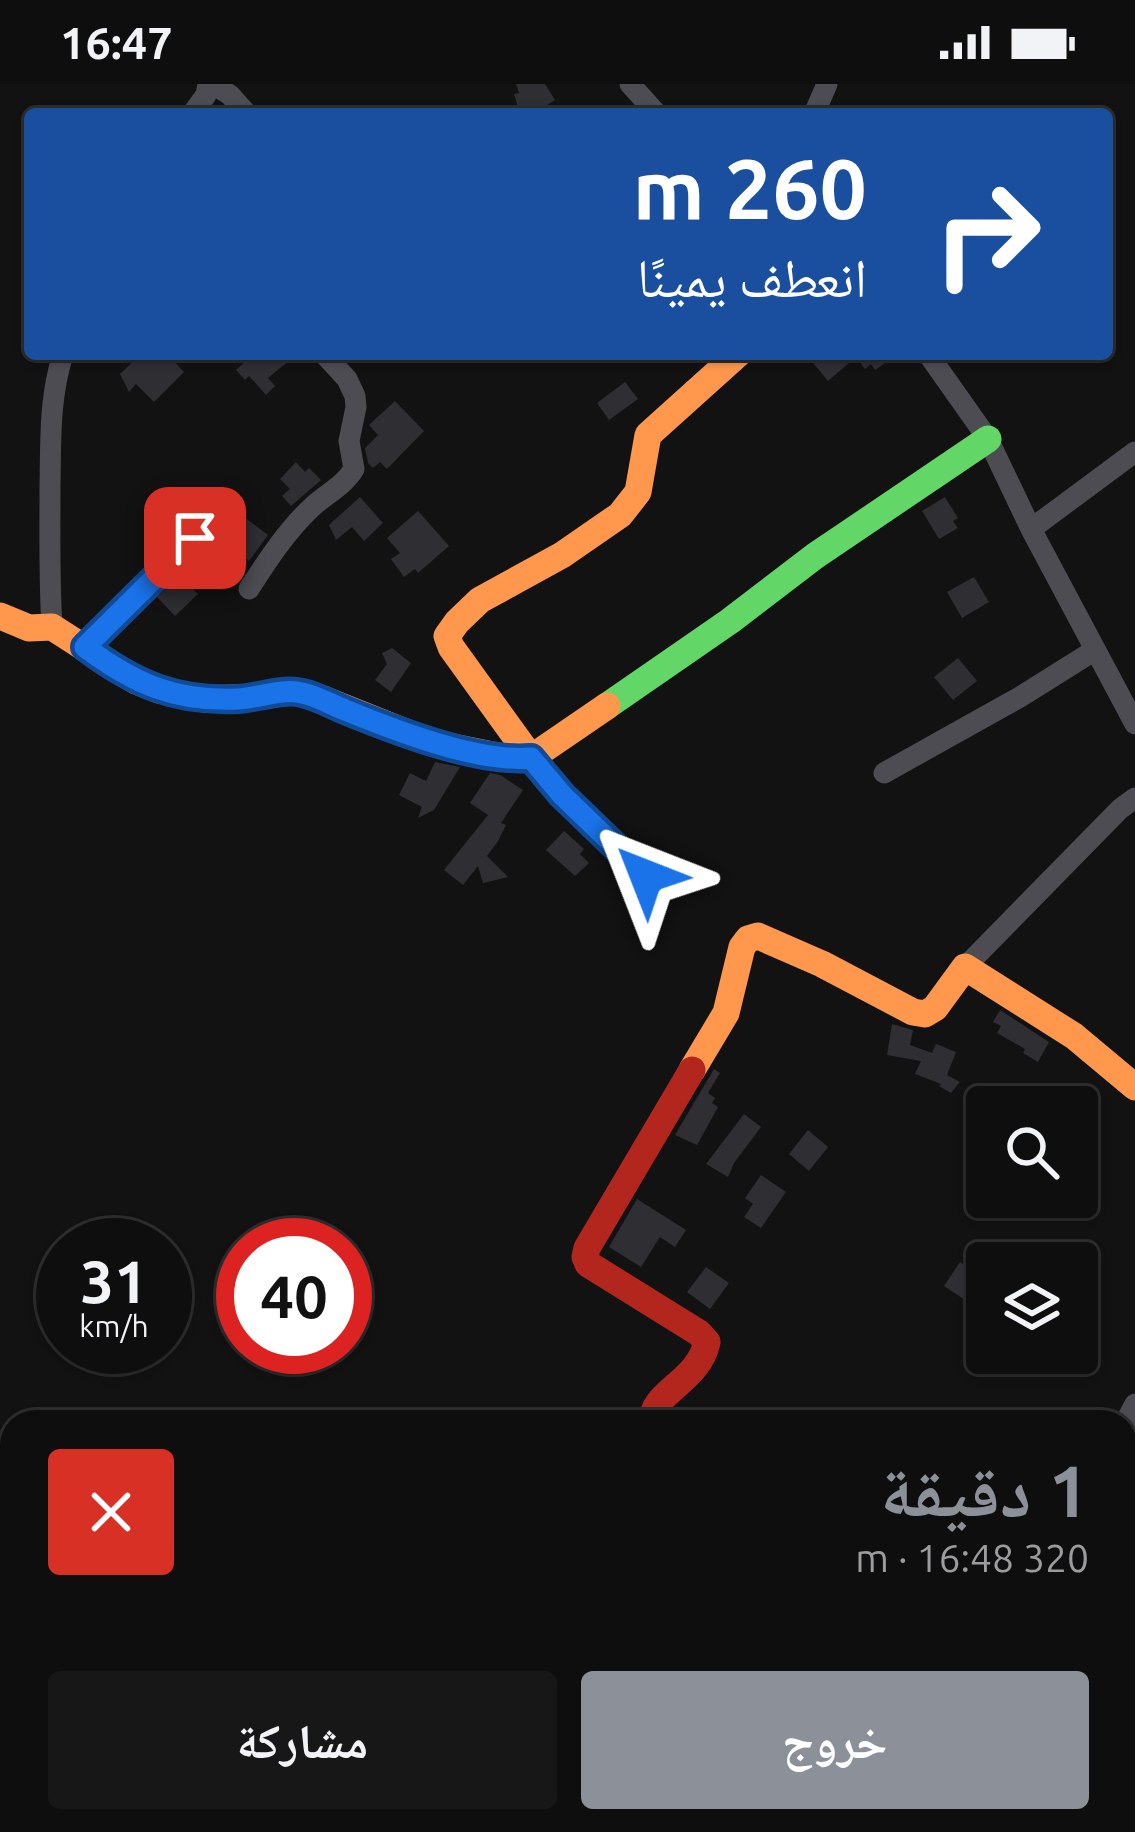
<!DOCTYPE html>
<html lang="ar">
<head>
<meta charset="utf-8">
<style>
	body { margin:0; font-family:Ubuntu,"Noto Naskh Arabic",sans-serif; background:#171717; color:#f1f3f6; direction:rtl; height:100vh; display:flex; flex-direction:column; font-size:45px; white-space:nowrap }
	* { box-sizing:border-box; margin:0 }
	p { font-size:39px; color:#9b9c9e }
	.icon { flex:none; width:66px; height:66px; fill:none; stroke:currentColor; stroke-width:2; stroke-linecap:round; stroke-linejoin:round }
	.map { position:relative; flex:1; overflow:hidden; direction:ltr }
	.details { position:absolute; left:0px; top:1326px; width:1137px; height:423px; display:flex; flex-direction:column; background:#0e0e0e; border-radius:36px 36px 0 0; box-shadow:0 3px 9px #0004,0 0 0 3px #2e2e2e; direction:rtl }
	.details>* { flex:none }
	.hud { position:absolute; left:24px; top:24px; width:1089px; height:252px; border-radius:12px; box-shadow:0 3px 9px #0004,0 0 0 3px #2e2e2e; direction:rtl; background:#1a4fa0; color:#fff; overflow:hidden }
	.tools { position:absolute; left:966px; top:1002px; display:grid; gap:24px }
	.tools a { display:grid; place-items:center; width:132px; height:132px; border-radius:12px; background:#0e0e0e; box-shadow:0 3px 9px #0004,0 0 0 3px #2e2e2e; font-size:60px }
	.speed { position:absolute; left:36px; top:1134px; display:flex; gap:24px; font-size:60px; font-weight:700; text-align:center }
	.speed>* { display:grid; place-content:center; width:156px; height:156px; border-radius:50%; background:#0e0e0e; box-shadow:0 3px 9px #0004,0 0 0 3px #2e2e2e; line-height:1 }
	.speed small { font-size:30px; font-weight:400 }
	.speed .limit { border:18px solid #d22; background:#fff; color:#111 }
	.pin { position:absolute; display:grid; place-items:center; width:102px; height:102px; color:#fff; margin:-51px; border-radius:24px; box-shadow:0 6px 18px #0006 }
	.me { position:absolute; width:132px; margin:-66px; rotate:315deg; stroke-linejoin:round; filter:drop-shadow(0 0 9px #0008) }
	.turn { display:flex; align-items:center; gap:42px; height:252px; padding:0 48px; font-size:54px }
	.turn .icon { width:156px; height:156px; stroke-width:2.5 }
	.turn b { display:block; font-size:84px; line-height:102px }
	.round { display:grid; place-items:center; flex:none; width:126px; height:126px; border-radius:12px; background:#171717 }
	.overview { display:flex; align-items:center; justify-content:space-between; height:204px; padding:0 48px }
	h1 { font-size:72px; font-weight:700; line-height:90px; color:#8c9099 }
	.primary-button { display:flex; gap:24px; margin-top:auto; padding:24px 48px }
	.primary-button a { flex:1; height:138px; border-radius:12px; background:#8c9099; color:#fff; font-size:48px; font-weight:700; line-height:138px; text-align:center }
	.primary-button a+a { background:#171717; color:#f1f3f6 }
	.status { display:flex; justify-content:space-between; align-items:center; height:84px; padding:0 60px; background:#0e0e0e; direction:ltr }
	.status svg { height:33px; fill:currentColor }
	.map>svg:first-child { display:block }
	.building { fill:#2f2f33 }
	.lines { fill:none; stroke-linecap:round; stroke-linejoin:round }
	.street { stroke:#4c4c52; stroke-width:21 }
	.fast { stroke:#63d668; stroke-width:27 }
	.slow { stroke:#ff974d; stroke-width:27 }
	.jam { stroke:#b3261e; stroke-width:27 }
	.route-casing { stroke:#114b97; stroke-width:30 }
	.route { stroke:#1a73e8; stroke-width:21 }
</style>
</head>
<body>
<div class="status"><b>16:47</b><svg viewBox="0 0 49 12"><path d="M0 12V9h3v3zM5 12V6h3v6zM10 12V3h3v9zM15 12V0h3v12zM26 1h20v11H26zM47 4h2v5h-2z"/></svg></div>
<div class="map">
<svg width="1135" height="1748" viewBox="0 0 1135 1748">
	<rect width="100%" height="100%" fill="#121213"/>
	<!-- building -->
	<path class="building" d="M516,0h29l10,16 -11,7 -24,7 -6,-20 5,-1z
		M141,270h26l17,18 -30,30 -18,-18 -7,8 -9,-18z
		M254,270h43l-29,24 7,8 -9,9 -17,-19 -4,4 -9,-10z
		M806,270h92l-23,16 -4,-6 -6,5 -9,-12 -28,24z
		M625,298l13,17 -29,21 -12,-17z
		M395,317l29,30 -37,38 -7,-7 -7,6 -5,-5 -3,-15 13,-13 -9,-10z
		M296,378l9,10 4,-4 12,12 -30,26 -9,-10 8,-7 -10,-10z
		M360,413l23,26 -19,18 -12,-14 -16,13 -7,-15z
		M945,413l13,21 -5,3 5,7 -19,11 -17,-28z
		M418,427l31,35 -31,27 -3,-4 -11,8 -13,-18 9,-6 -13,-15z
		M237,428l31,23 -19,26 -10,-7 5,-9 -19,-14z
		M180,492l18,18 -23,22 -18,-19z
		M974,493l15,25 -27,16 -15,-26z
		M392,564l19,15 -20,29 -16,-12 12,-16 -5,-11z
		M958,574l19,23 -24,19 -19,-23z
		M435,678l25,5 -26,43 -16,8 4,-11 -23,-12 11,-22 16,8z
		M490,689l10,2 23,15 -22,33 5,2 -8,16 -11,15 21,21 -25,6 -5,-17 -15,19 -19,-15 44,-55 -18,-12z
		M564,747l20,18 -4,5 9,9 -14,13 -29,-26z
		M1000,926l49,32 -11,20 -15,-9 2,-4 -28,-16 4,-7 -8,-4z
		M892,940l21,6 -3,15 22,8 4,-9 20,8 -9,23 13,7 -9,11 -12,-7 2,-2 -26,-10 6,-13 -34,-6z
		M714,985l6,4 -12,20 7,5 -3,5 6,4 -21,38 -22,-10z
		M744,1030l17,13 -27,36 -6,14 -22,-13z
		M808,1046l20,17 -19,24 -20,-17z
		M761,1091l25,17 -25,36 -17,-11 9,-13 -8,-6z
		M637,1115l49,31 -11,17 -15,-10 -19,30 -32,-20z
		M960,1178l27,19 -12,20 -7,-5 -3,4 -21,-14z
		M706,1183l23,16 -19,26 -23,-17z"/>
	<g class="lines">
		<!-- street -->
		<path class="street" d="M213,0l17,11 17,19
			M630,0l27,30
			M192,30l14,-19 2,-11
			M814,30l13,-30
			M928,270l60,85 43,90 104,195
			M1031,445l104,-77
			M249,505c18,-28 37,-57 61,-80 14,-14 33,-22 44,-40l-5,-28 7,-34 -1,-11 -8,-17 -23,-25
			M52,543c-3,-48 -2,-94 -2,-142 1,-47 -1,-85 13,-131
			M85,563l135,-132
			M884,689l136,-76 75,-47
			M965,883l155,-158 15,-11
			M1125,1339l10,-19
			M0,1451l12,12
			M1125,1492l10,9
			M891,1737l3,11
			M407,1748l11,-11
			M629,1748l18,-11"/>
		<!-- fast -->
		<path class="fast" d="M607,622l123,-85 85,-65 173,-117"/>
		<!-- slow -->
		<path class="slow" d="M0,532l29,12 23,-1 84,54 23,9 50,9 46,-2 40,-6 28,8 110,44 69,14 29,1 76,-52
			M646,792l-84,-81 -31,-37 -80,-111 -4,-11 10,-14 23,-22 82,-45 58,-40 18,-23 10,-57 90,-81
			M692,986l34,-57 16,-66 6,-8 10,-3 64,28 91,48 12,2 10,-6 30,-41 109,69 61,51"/>
		<!-- jam -->
		<path class="jam" d="M653,1338c-4,-29 46,-40 54,-80l-8,-9 -111,-69 -3,-7 2,-9 105,-178"/>
	</g>
	<g class="lines">
		<!-- route casing -->
		<g class="route-casing">
			<path id="route" d="M195,454l-110,109c49,37 91,55 153,52 21,-1 44,-11 64,-6 15,3 28,11 43,17 49,20 133,53 186,48l31,37 84,81"/>
		</g>
		<!-- route -->
		<use href="#route" class="route"/>
	</g>
</svg>
<div class="tools">
<a><svg class="icon" aria-label="search" viewBox="0 0 24 24"><circle cx="10" cy="10" r="6"/><path d="M15 15l6 6"/></svg></a>
<a><svg class="icon" aria-label="layers" viewBox="0 0 24 24"><path d="M12 4l9 5-9 5-9-5zM3 14l9 5 9-5"/></svg></a>
</div>
<div class="speed"><div>31<small>km/h</small></div><div class="limit">40</div></div>
<div class="pin" style="left:195px;top:454px;background:#d93025"><svg class="icon" aria-label="arrive" viewBox="0 0 24 24"><path d="M6 21V4h12l-3 4 3 4H6"/></svg></div>
<svg class="me" style="left:646px;top:792px" viewBox="-20 -20 40 40"><path d="M0-17L14 15 0 8-14 15z" fill="#1a73e8" stroke="#fff" stroke-width="4"/></svg>
<div class="hud">
<div class="turn"><svg class="icon" aria-label="right" viewBox="0 0 24 24"><path d="M7 20v-9h11M14 6l5 5-5 5"/></svg><div><b>260 m</b>انعطف يمينًا</div></div>
</div>
<section class="details">
<div class="overview"><div><h1>1 دقيقة</h1><p>320 m · 16:48</p></div><a class="round" style="background:#d93025;color:#fff"><svg class="icon" aria-label="close" viewBox="0 0 24 24"><path d="M6 6l12 12M18 6L6 18"/></svg></a></div>
<div class="primary-button"><a>خروج</a><a>مشاركة</a></div>
</section>
</div>
</body>
</html>
